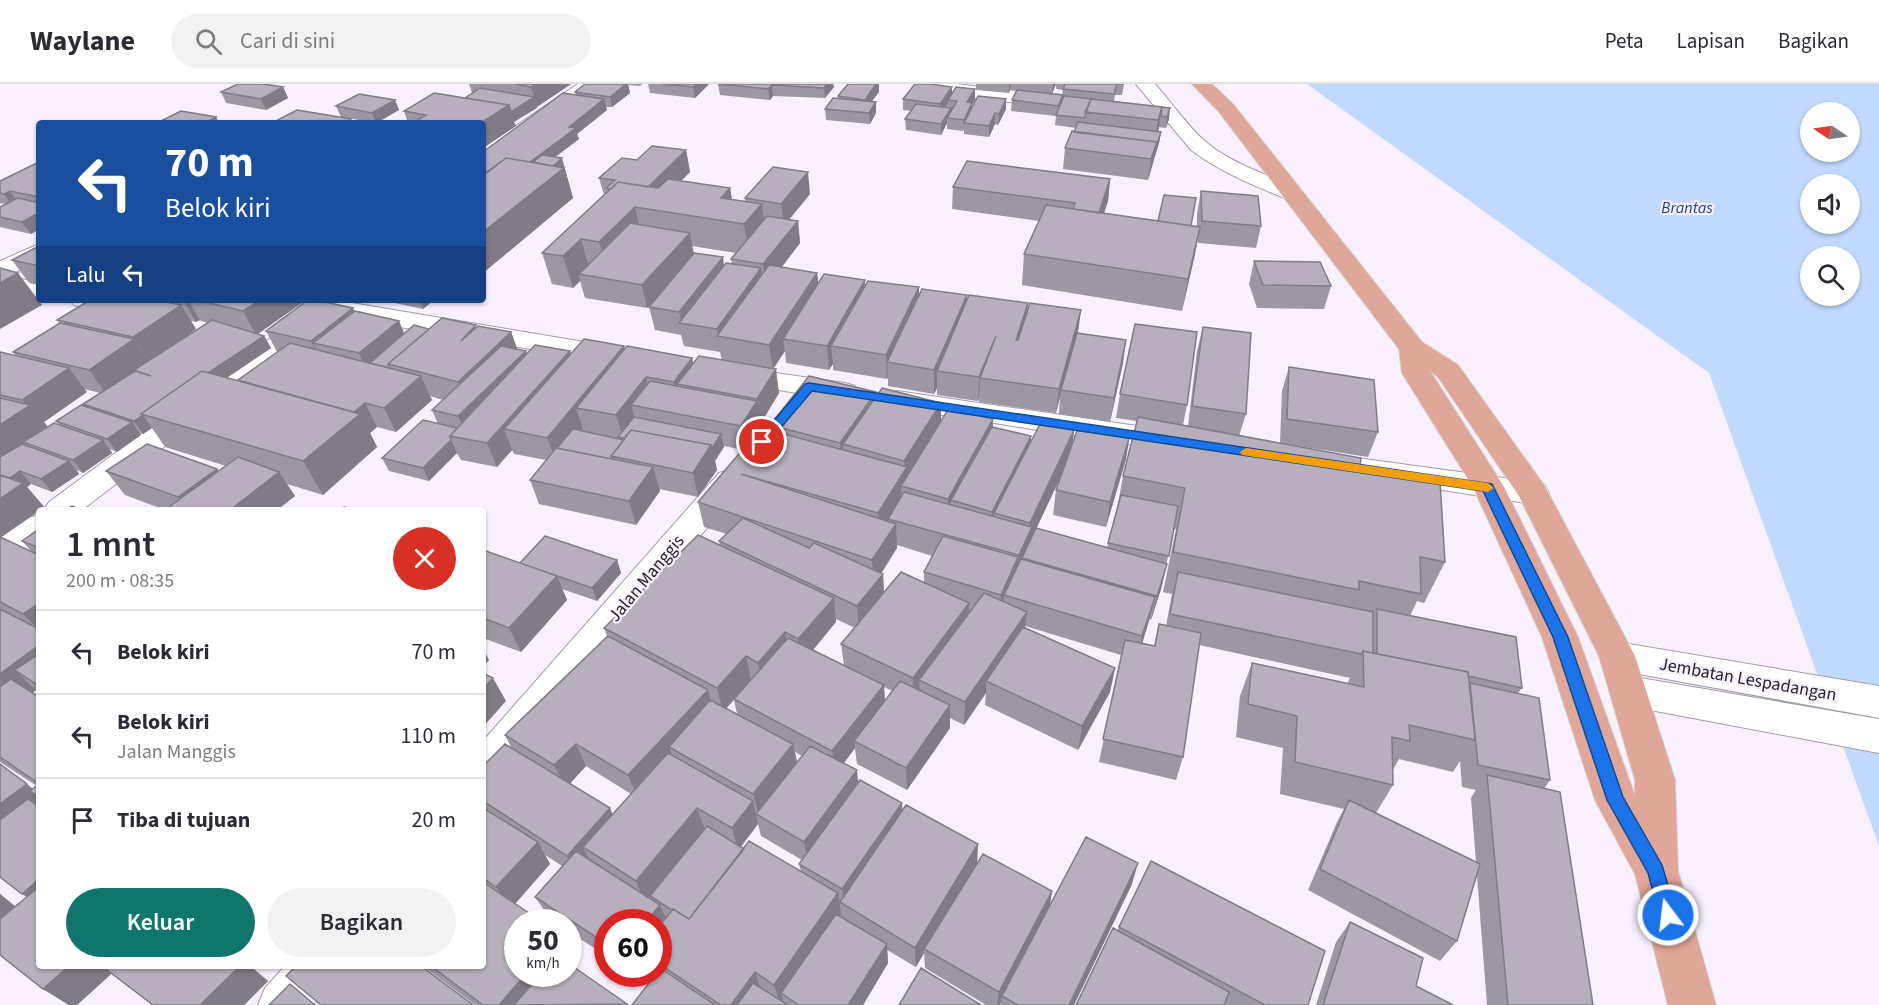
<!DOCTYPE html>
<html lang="id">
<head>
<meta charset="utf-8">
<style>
	body { margin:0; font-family:"Source Sans 3",sans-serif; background:#f2f2f3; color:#2b2b33; height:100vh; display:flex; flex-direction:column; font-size:22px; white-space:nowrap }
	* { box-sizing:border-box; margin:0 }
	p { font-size:20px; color:#7c7c81 }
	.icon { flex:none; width:33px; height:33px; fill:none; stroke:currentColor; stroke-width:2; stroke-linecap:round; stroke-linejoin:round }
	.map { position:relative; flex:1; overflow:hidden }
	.sheet { position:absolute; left:36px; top:423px; width:450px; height:462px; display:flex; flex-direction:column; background:#fff; border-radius:6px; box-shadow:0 2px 4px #0004 }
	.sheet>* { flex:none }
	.top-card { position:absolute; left:36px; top:36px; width:450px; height:183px; border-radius:6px; box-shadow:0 2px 4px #0004; background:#1a4fa0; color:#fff; overflow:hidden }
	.needle { width:39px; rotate:283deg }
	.controls { position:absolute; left:1800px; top:18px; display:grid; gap:12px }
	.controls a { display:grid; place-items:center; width:60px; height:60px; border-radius:50%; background:#fff; box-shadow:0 2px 4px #0004; font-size:30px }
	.speed { position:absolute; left:504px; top:825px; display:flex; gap:12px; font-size:30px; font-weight:700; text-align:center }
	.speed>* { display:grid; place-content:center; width:78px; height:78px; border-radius:50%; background:#fff; box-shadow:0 2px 4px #0004; line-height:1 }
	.speed small { font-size:15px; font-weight:400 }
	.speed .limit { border:9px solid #d22; background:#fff; color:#111 }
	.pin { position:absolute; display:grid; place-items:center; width:51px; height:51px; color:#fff; margin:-26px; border:3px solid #fff; border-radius:50%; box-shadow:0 2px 6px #0007 }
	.me { position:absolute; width:66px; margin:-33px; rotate:345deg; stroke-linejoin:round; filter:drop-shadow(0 0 4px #0008) }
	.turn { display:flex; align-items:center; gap:21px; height:126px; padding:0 30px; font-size:27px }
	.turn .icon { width:78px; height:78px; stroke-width:2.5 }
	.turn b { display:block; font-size:42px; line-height:51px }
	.then { display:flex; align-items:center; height:57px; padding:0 30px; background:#0003; gap:12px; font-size:22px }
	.round { display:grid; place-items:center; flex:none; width:63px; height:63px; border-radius:32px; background:#f2f2f3 }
	.head { display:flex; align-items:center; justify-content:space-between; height:102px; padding:0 30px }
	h1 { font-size:36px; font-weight:600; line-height:45px }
	.action { display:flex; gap:12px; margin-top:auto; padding:12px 30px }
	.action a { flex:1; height:69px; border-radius:36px; background:#0f766e; color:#fff; font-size:24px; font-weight:600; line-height:69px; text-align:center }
	.action a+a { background:#f2f2f3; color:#2b2b33 }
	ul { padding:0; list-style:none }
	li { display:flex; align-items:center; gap:18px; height:84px; padding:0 30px; border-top:2px solid #e1e1e2 }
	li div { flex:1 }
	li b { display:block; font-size:22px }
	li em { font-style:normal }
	header { display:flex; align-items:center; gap:36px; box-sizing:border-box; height:84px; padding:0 30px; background:#fff; border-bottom:2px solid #e1e1e2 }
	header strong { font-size:28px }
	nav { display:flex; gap:33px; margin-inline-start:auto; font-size:21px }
	.search { width:420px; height:54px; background:#f2f2f3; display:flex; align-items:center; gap:15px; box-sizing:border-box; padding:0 21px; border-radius:33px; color:#7c7c81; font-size:22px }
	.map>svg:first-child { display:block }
	.water { fill:#c0d9fc; fill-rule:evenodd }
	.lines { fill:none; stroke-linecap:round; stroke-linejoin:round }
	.minor-casing { stroke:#a39ba7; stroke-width:2 }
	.major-casing { stroke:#d3d3d4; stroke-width:2 }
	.minor { fill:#fff; fill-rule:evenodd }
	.major { fill:#e0a697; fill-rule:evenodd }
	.wall { fill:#9d97a2; fill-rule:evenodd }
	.shaded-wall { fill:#807b84 }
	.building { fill:#b7b0bc; stroke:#807b84; stroke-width:1.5 }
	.route { fill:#1a73e8; stroke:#114b97; stroke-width:1.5 }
	.slow { fill:#f59e0b }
	.labels { text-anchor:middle; stroke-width:4.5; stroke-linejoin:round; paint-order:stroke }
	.far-water-label { font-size:16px; font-style:italic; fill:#114687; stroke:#f8f0fc }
	.street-label { font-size:18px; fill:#252327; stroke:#f8f0fc }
</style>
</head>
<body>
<header>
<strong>Waylane</strong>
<div class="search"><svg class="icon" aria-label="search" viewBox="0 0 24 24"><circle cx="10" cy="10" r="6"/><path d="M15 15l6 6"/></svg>Cari di sini</div>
<nav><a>Peta</a><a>Lapisan</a><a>Bagikan</a></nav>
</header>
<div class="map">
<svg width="1879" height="921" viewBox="0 0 1879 921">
	<rect width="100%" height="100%" fill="#f8f0fc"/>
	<!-- water -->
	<path class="water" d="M1307,0h572v762l-170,-473zM1810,28h40v40h-40zM1810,100h40v40h-40zM1810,172h40v40h-40z"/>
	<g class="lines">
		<!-- minor casing -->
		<g class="minor-casing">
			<path id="minor" d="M578,0h21l-109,77 -7,2v-15z
				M915,0h41l103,12 7,2 3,4 -3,4 -7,2 -125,-15 -17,-5z
				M1136,0h19c17,19 33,43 52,59 26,21 60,32 91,44l3,5 -3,5 -8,2 -8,-2c-32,-13 -63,-26 -91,-47z
				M39,160v16l-31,16 31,7v16l-39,-10v-28z
				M70,216h48l106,23 4,6c-10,14 -31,27 -48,23l-4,-6 4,-6 13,-8 -119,-27z
				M321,216h27l-2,2 274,46 10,2 4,6 -4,6 -10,2 -292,-49 -9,-3 -4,-5z
				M311,229l9,2 4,6 -4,6 -238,183h-38l5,-8 253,-187z
				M734,283l111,16 10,3 4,6 -4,6 -10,3 -121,-20 -4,-6 4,-6z
				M897,307l281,41 11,3 4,7 -4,7 -11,3 -291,-46 -4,-6 4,-6z
				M1357,374l176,24 11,3 5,8 -5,8 -11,3 -187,-29 -4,-7 4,-7z
				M730,386l11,3 4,7 -4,7 -244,294 -14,5v-45l236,-268z
				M39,431v28l-27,21 -12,3v-29l28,-20z
				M1617,558l262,44v32l-262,-48 -13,-4 -5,-10 5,-10z
				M1629,592l250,43v34l-250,-47 -13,-4 -6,-11 6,-11z
				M285,882h53l-7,16 -18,23h-55l7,-17z"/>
		</g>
		<!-- major casing -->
		<g class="major-casing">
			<path id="major" d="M1192,0h20l21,20 189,238 36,23 86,120 91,171 40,124 3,91 38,134h-48l-33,-131 -40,-74 -53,-163 -69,-150 -71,-114 -3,-24 -180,-237zM1430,287l8,6 81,119 80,160 36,124v16l-57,-159 -74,-150z"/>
		</g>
		<!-- minor -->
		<use href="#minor" class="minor"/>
		<!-- major -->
		<use href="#major" class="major"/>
	</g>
	<!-- wall -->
	<path class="wall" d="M469,0h102l-57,38 2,4 -33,22v-25h-75l-4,-12 61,-13 7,-5z
		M585,0h57l-2,2 -12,-1 2,8 -18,14h-6l1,3 -30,24 2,5 -24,18 10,13 8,28 -90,75v-121l93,-57 -1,-3z
		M648,0h61l-14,14 -45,-5z
		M718,0h115l1,3 -9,11 -52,-2 -3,4 -50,-5z
		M848,0h31v8l-7,9 4,12 -6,11 -44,-4 -1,-11 13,-11v-2z
		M976,0h80l-4,10 10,1 1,-5 -7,-1v-5h68l-2,11h-7l-1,6 48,6 7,12 -3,9 -7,-1 -1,4 3,1 -2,11 -11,37 -85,-11 2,-21 11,-20 -21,-3 1,-9 -45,-5 1,-11 5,-9 -6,-1v-3l-2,6 -33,-3z
		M283,3l5,11 -22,12 -40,-7 -5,-11z
		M952,9l23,7 -3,5v2l34,2 -8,16 -3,-1 -6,13 -25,-3v-5l-1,2 -16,-2v-6l-6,12 -35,-5 -1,-11 6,-8 -8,-1v-11z
		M395,16l4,10 -22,13 -36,-6 -5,-11z
		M686,66l4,22 -9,9 49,7 2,11 13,2v-3l65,-4 -21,25 9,2 2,22 -18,24 35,6 1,10 47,2 54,12 48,-2v5l61,10 50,23 45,30 -13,59 -51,-8 1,-17 -4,16 -77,-11v-4l-1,3 -41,-6v-7l-3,6 -46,-8v-9l-1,2 -54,-9v-6l-4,6 -43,-7 -1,-12 -12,18 6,24 -18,30v2l-8,12 18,-6 -1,-6 106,-33v5l65,25 52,-3v8l38,9 -1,6 44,-12 -2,16 54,13 -20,68 -53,-12 3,-25 5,-15 -25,53 71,20 11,-44 5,-28 14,-55 -21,-3 4,-24 67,11 -4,20 5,1 9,-75 6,-24 43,87 -7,22 41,7 2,-52 7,-24 89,65 -10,25 -83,-13 75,23 85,95 -21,41 -7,-2 -7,15 112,72 -4,5 32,87 -6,9 49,216h-106l-10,-129 -20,65 -17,20 -132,-71 29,-68 7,-13 -64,-15 3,-46 -47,-11 4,-41 12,-33 95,21 3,-6 -151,-33 -16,112 -7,23 -77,-18 22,-107 -96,-29v2l90,40 -5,24 -32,58 -93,-45 1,-12 -22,32 -14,-7v10l-43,62 -50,-26 -2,-16 -12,16 15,19 44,27 76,34 -1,18 75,29 -2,13 82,-20 -58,121h-73v-2l-1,2h-14l-61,-37 -1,-15 -8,14 -29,-17 1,13 -25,42h-231l26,-31v-52h-50v35l-40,-26v-9h-12l-7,-5 -14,-20 27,-31 -17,-11 5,9 -35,40 3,18 50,41 59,42h-152l-52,-39h60v-200l29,-17 -7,-14 102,-99 -3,-8 116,-83 -1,-4 8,-7 -23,-7 -6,-25 45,-52 -19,-4 -9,15 2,9 -19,27 -39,-8 1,2 -24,34 -97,-21 -9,-24 16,-20 -32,-6 -2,-4 -15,17 -36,-7 -4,-7 -28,28 -40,-10 -7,-13 56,-34 -6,-14 11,-10 -13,-4 2,4 -36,32 -19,-5 -7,6 7,14 -54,48 -36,-11 8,12 -18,14h-112l-40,-15 -19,-24 111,-2 2,2 7,-5 -61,-19 -13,-19 -9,6 -3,-1 1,2 -24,17 -7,-3 2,4 -29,20 -6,-3 2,4 -27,18 -21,-8 -4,3 18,21 -4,2h-2v1l-38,26 31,15 -10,-11 17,-12v164l-3,-3 -4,3 7,4v269h211l18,15 -24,24h-91l-41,-32 -35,32h-8l-26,-16 -43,-34v-61l15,12 12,-9 6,-108 4,-3 -37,-24v-410l16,4 -3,-4 47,-28 -3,-4 33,-20h216l-48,34 6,2 7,12 -44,30 12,3 38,-29 -11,-21 89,-20 44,10 5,13 25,-5 48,-2 34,5 6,17 10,5 43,-3 1,3 54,-5 67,9 1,5 29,-3 -2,-8 -36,-6 -3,-11 -26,-5 -6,-23 5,-6 -7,7 -62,-10 -5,-17 -7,7 -21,-4 -10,-31 62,-58 -5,-17 38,-18zM692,162l44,7 -5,6 1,5 -8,1 -30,-12zM200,236l1,1 7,2 -41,26 29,-20 -5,-8 5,1zM84,305l16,4 -17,11 2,2 -29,15 3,3 -12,3 -3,-5 43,-30zM1174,445h2l-13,63 9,2 -6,32 -7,-2 -5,22 -12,-3 7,-24 2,1 10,-31zM897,461l35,11 -8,16v11l-40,10 -1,-19h-2l16,-26zM836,535l19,9 -14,16 3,21 -31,-15 23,-28zM884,603l8,4 -7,9zM734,616l3,14 -11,-6zM795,668l7,4 -5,6zM1399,675l54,13 7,-11 2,26 14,3 -5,8 5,64 -100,-49 17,-28v-15zM586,682l45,28 -18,21 -44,-31zM758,740l3,12 41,24 -3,4 2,7 -60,-24z
		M39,78v67l-8,5 -31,-7v-20l5,-3 -5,-1v-22z
		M1110,95l-2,22 -4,13 93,13v-13l4,-23 60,35 -5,22 -58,-5v-4l-16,72 -160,-26 2,-31 15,-33 -87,-12 1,-22z
		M39,162v39l-10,-2 -17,-23z
		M1254,177l77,25 -7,23 -67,-1 -8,-24z
		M381,216h53l-11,9z
		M483,466l37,13 97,-3 4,13 -24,28 -35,-12 5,11 -46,52 -38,-14z
		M1350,838l66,64 37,19h-137l20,-63z
		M1119,843l189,78h-232l41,-74z"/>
	<!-- shaded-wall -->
	<path class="shaded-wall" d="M535,0h36l-34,23 -6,-20z
		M626,0h2l2,9 -18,14 -2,-10z
		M697,0h12l-14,14 -2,-11z
		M827,0h6l1,3 -9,11 -1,-10z
		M876,0h3v8l-14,18v-10z
		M1009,0h2v3l-2,6z
		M1053,0h3l-4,10z
		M772,1l1,11 -3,4 -2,-11z
		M283,3l5,11 -22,12 -5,-11z
		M952,3v10l-4,3v3l-8,12v-11z
		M975,5v11l-3,5v9l-8,9 -1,8 1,-11 3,-18z
		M534,13l3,11 -23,14 2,4 -33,22v-25h-2l28,-18z
		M604,15l3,11 -30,24 2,5 -45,34 -22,2 57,-48z
		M1006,15v10l-8,16 1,-11z
		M395,16l4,10 -23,13 -4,-10z
		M876,18v11l-6,11 -1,-11z
		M1162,23l-3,21 -4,13 3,-21z
		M951,24l-1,10h-3v5l-6,12v-11z
		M1170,24l-1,11 -3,9 1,-11z
		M995,29v11l-6,13v-11z
		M216,33l3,6h-13z
		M1161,48l-2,11 -6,19 2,-11z
		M1157,58l-4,21 -5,17 3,-21z
		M686,66l4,22 -38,38 -11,-17z
		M562,74l11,40 -90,75v-41l60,-58z
		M808,88l2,22 -26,32 -3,-22z
		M1110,95l-2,22 -13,37 3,-22z
		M730,104l5,31 -14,-21z
		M10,107l8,12 -6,3 -8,-12z
		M762,120l4,31 -17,20 -5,-31z
		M635,123l7,31 -34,36 -9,-32z
		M39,129v16l-8,5 -9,-12z
		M798,137l2,22 -34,44 -3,-23z
		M1200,143l-6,32 -12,52 6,-32z
		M690,149l4,22 -47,53 -5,-23z
		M581,155l9,32 -11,3 1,7 -7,7 -10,-32z
		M723,173l3,23 -44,43 -3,-11z
		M761,184l3,23 -45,45 -2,-7z
		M18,189l24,32 -42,24v-46z
		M817,189l3,23 -37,43 2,12 -12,18 -4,-24z
		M865,196l1,24 -35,42 2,18 -4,6 -2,-24z
		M919,203v24l-32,51 1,15 -1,2 -1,-24z
		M967,211l-1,23 -29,53v17l-3,6v-24z
		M183,216h5l12,20 -4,2z
		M260,216h46l-50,35 -13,-24z
		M420,216h14l-11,9z
		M1028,219l-1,24 -13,37 2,-24z
		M181,221l15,24 -47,32 -16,-24z
		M353,224l12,24 -52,11 11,21 -1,1 -12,-24z
		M1081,226l-3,23 -17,57 -1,7 -4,16 3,-24z
		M399,237l10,24 -43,24 -7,-16z
		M511,248l9,24 -52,50 -10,-24z
		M264,252l7,12 -107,72 -20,-5z
		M996,252l-16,42 -1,20 -1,3 1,-24z
		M134,255l16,24 -16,7 3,3 -31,21 -17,-24z
		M1126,256l-3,23 -13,59 4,-24z
		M624,262l7,24 -55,38 7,21 -23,28 -6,-1 -7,-18z
		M526,267l9,24 -66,66 -11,-25z
		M570,267l8,24 -74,54 8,21 -15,17 -10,-24z
		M692,274l5,24 -20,2 5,19 -3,3 -5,-24z
		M69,284l18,24 -43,30 6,8 -27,12 3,4 -21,14 -5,-5v-30l28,-18 -6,-7z
		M776,285l3,24 -18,30v2l-16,25 -4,-24 16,-25v-2z
		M421,292l11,24 -36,32 -12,-24z
		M646,293l6,24 -21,4 5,18 -13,15 -7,-23z
		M876,308l1,25 -34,27 1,20 -2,4 -2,-25z
		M365,319l12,24 -7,6 7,14 -54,48 -20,-34 51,-49z
		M941,319v24l-40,59 1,14 -14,19v4l-9,14 -1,-24 27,-43 -1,-9z
		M143,331l9,13 -9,6 -9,-13z
		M993,335l-1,24 -41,57v17l-3,6v-24z
		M132,338l9,13 -24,17 -10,-13z
		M1074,346l-3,25 -40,85 -9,18 -2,14 -3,8 2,-25 10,-21 1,-11z
		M721,350l3,13 -9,14 2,9 -19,27 -5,-24 18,-28z
		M1130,351l-4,24 -20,68 4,-25z
		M1031,352l-2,24 -35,53 -1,18 -2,5 1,-24z
		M103,356l9,13 -29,20 -10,-13z
		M451,356l6,13 -28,28 -6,-13z
		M69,377l10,13 -27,18 -11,-13z
		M653,383l7,24 -24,34 -7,-24z
		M217,385l16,24 -46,17 -9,-13z
		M20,387l11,13 -4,3 18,21 -4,2h-2v1l-39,27v-39l3,-17z
		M279,388l16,24 -18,14h-47z
		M896,440l1,24 -23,36 -2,-24z
		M1018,473l-1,24 -13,14 -1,17 -3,7 1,-24z
		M617,476l4,13 -24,28 -5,-13z
		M1167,480l-6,25 -10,31 6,-24z
		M883,490l1,25 -25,31 -2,-24z
		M557,492l10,24 -46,52 -12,-24z
		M1155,513l-6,24 -12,39 5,-24z
		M834,514l2,24 -34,41 -4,-24z
		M39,519v25l-2,-1 2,3 -16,-16z
		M969,519v24l-50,53 1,14 -6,8 -1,-24z
		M1027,528l-3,24 -38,45v12l-22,32 1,-23z
		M785,548l4,24 -26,30 -5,-23z
		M39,561v41l-24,-16 21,20 -21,15 -15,-13v-18z
		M483,564l6,12 -6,7z
		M746,572l5,24 -28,32 -6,-24z
		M1115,584l-5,24 -32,58 4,-24z
		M493,594l13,23 -23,26v-38z
		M884,601l1,23 -31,33 1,7 -19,26 -4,-23z
		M708,606l6,23 -45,34 4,11 -35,40 -10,-23z
		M950,621v23l-43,62 -1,-22z
		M576,660l10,22 -20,22 -12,-23z
		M793,660l5,23 -39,49 -6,-22z
		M857,686l2,23 -51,70 -4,-21z
		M27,700l12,10 -9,-3 9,7v20l-39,30v-44z
		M753,717l5,23 -20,26 -6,-22z
		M902,719l1,22 -58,80 -3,-16z
		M610,724l10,23 -37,16 8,16 -12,14 -12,-21z
		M697,724l8,22 -60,72 -9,-21z
		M538,758l12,22 -39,44 -15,-21z
		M978,760l-1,21 -53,84v4l-8,14 -1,-19z
		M1138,779l-6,21 -58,121h-5z
		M39,795v26l-17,-11z
		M1052,807l-3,21 -47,84 -2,9h-3l2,-13z
		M838,809l3,21 -56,82 -4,-3 2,6 -3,5 -6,-19z
		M0,810l34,28 -34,28z
		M660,821l9,21 -11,13v-17h-12z
		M887,860l1,19 -25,42h-15z
		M568,864l4,6 -4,5z
		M69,882h51l-43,39h-8l-26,-16z
		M240,882h10l18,15 -24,24h-44z
		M755,888l6,19 -10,14h-20z
		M526,890h30l-26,31h-31z"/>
	<!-- building -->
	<path class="building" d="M238,0h25l20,3 -22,12 -40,-7z
		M515,0h20l-4,3z
		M585,0h41l-16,13 -35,-5z
		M662,0h35l-4,3z
		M718,0h109l-3,4 -52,-3 -4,4z
		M848,0h28l-11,16 -27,-4z
		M915,0h15l22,3 -12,17 -37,-5z
		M1065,0h59h-7l-3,10 -51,-5z
		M956,3l19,2 -8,13 5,1 -8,17 -17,-2 10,-17 -9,-1z
		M480,4l54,9 -23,15 -2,-7 -44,-7z
		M1017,6l46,5 -5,11 -46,-6z
		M434,9l75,12 -28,18h-69l14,-8 -22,-4z
		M563,9l41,6 -35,28 7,1 -46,34 -24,-4 -18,14 -5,-1v-19z
		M359,10l36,6 -23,13 -36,-7z
		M978,12l28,3 -7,15 -4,-1 -6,13 -25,-3z
		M1064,12l27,3 -7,19 -28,-3z
		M833,14l43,4 -7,11 -44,-4z
		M1091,15l71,8 -4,13 -73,-8z
		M916,20l35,4 -10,16 -36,-5z
		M1162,23l8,1 -3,9 -6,-1z
		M297,26l54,9 -6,4h-73z
		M181,27l35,6 -10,6h-49z
		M1078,38l83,10 -6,19 2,-9 -83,-10z
		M1072,47l85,11 -6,17 -86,-11z
		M652,62l34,4 -38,37 -30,-5 -7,7 -5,-1 9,-8 -16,-2 23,-20 15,2z
		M542,71l20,3 -9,8 -20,-4z
		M506,74l58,10 -81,64v-57z
		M967,77l143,18 -11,34 -26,-4 2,-6 -122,-16z
		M39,78v35l-29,-6 -6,3 -4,-1v-12z
		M773,83l35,5 -27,32 -36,-6z
		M668,95l62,9 -9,10 41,6 -18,20 -109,-17 -36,35 -18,-3 -18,17 -21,-3 76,-71 40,6z
		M1201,107l57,5 3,30 -59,-5z
		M1164,111l32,3 -5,28 -33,-5z
		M18,114l21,5v10l-17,9 -22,-5v-10z
		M1046,121l154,22 -12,52 -164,-25z
		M767,132l31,5 -35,43 -32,-5z
		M630,139l60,10 -48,52 -63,-11z
		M39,162v20l-27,-6z
		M694,169l29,4 -44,55 -30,-5z
		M1254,177l66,1 11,24 -68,-1z
		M726,179l35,5 -44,61 -38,-6z
		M769,181l48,8 -48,72 -52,-9z
		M0,184l18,5 -18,10z
		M824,190l41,6 -38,66 -44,-7z
		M868,197l51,6 -33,68 -55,-9z
		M922,205l45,6 -33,75 -47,-8z
		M969,211l59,8 -12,37h2l12,-37 51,7 -22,79 -79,-11 16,-42 -17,41 -42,-6z
		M90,216h66l25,5 -48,32 -76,-17z
		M197,216h63l-17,11z
		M308,216h7l38,8 -42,33 -45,-10z
		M355,227l44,10 -40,32 -46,-10z
		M442,234l34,7 -15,16 17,-15 33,6 -53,50 -70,-18z
		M212,236l52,16 -56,37 -6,-2 -61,43 2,1 -9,6 -51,-17 52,-33 16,5 -17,-6z
		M60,239l74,16 -45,31 -76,-18z
		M1135,240l62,8 -10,73 -67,-11z
		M414,241l15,4 -41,35 2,4 -20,-5z
		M1203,243l48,6 -5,81 -54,-8z
		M1077,249l49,7 -12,58 -53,-8z
		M584,255l40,7 -77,92 -43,-9z
		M290,259l131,33 -37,32 -19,-5 -11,9 -116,-32z
		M535,261l35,6 -83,92 -37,-7z
		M501,262l25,5 -68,65 -26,-6z
		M627,262l65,12 -18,24 -28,-5 -30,38 -40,-7z
		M0,268l69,16 -47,32 -22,-5z
		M699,272l77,13 -19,30 -80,-15z
		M1289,283l85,13 4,52 -91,-13z
		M202,287l158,43 -57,47 -162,-47z
		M809,292l67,16 -36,51 -70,-18z
		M650,297l107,20 -16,25 -110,-21z
		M882,304l59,15 -37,58 -61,-17z
		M0,314l30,7 -30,20z
		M81,321l51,17 -25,17 -51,-18z
		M949,324l44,11 -45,80 -47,-13z
		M634,333l87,17 -9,14 -1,-3 -80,-15 -7,8 -6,-1z
		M1138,333l223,41 -1,9 80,15 5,80 -25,-5 1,37 -62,-13v9l-186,-38 12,-64 -62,-12z
		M423,336l34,8 -7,8 1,4 -28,28 -41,-10z
		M1041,338l33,8 -44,93 -36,-10z
		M54,339l49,17 -30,20 -50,-18z
		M1079,341l51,10 -20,67 -54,-12z
		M992,343l39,9 -39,76 -41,-12z
		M761,344l146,39 -29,46 -137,-39 155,50 -24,36 -174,-58z
		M573,345l51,11 -13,16 1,3 -55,-11z
		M631,346l80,15 -18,28 -82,-17z
		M22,360l47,17 -28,18 -21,-8 -10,7 -10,-3v-18z
		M147,360l70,25 -39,28 -72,-26z
		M556,364l97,19 -24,34 -99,-21z
		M238,373l41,15 -49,38h-53l-8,-3z
		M0,391l23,8 -23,16z
		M904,408l128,35 -13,28 -131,-36z
		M1121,411l57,11 -9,50 -61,-13z
		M72,422l9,4h-15z
		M344,423l8,3h-11z
		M743,434l66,30 5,-5 69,31 -26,32 -138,-65z
		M1036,444l131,36 -10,32 -135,-38z
		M39,445v19l-17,-7z
		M698,451l136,63 -36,41 -13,-7 -27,31 -12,-7 -29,32 -113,-60z
		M545,452l72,24 -25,28 -72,-25z
		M943,452l75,21 -17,38 -77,-23z
		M0,453l39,18v48l-16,11 -23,-12z
		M483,466l74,26 -48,52 -26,-10z
		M1021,475l134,38 -13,39 -138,-41z
		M901,488l68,31 -56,75 -72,-34z
		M1178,488l195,40v41l-10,-2 -2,3 -191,-40z
		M984,509l43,19 -62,90 -46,-22z
		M0,525l39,20v16l-39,29z
		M1377,525l139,28 6,51 -54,-12v-4l-91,-18z
		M1159,540l42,9 -18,124 -80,-18 22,-99 30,6z
		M1023,543l92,41 -33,58 -96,-45z
		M608,552l100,54 -80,85 -52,-31 -22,21 -49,-30z
		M788,554l96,47 -52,66 -98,-52z
		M1363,567l105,21 7,68 -66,-15 1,16 -18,-4 1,48 -98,-23 2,-46 -49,-12 4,-41 112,24z
		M39,570v32l-24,-16z
		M483,589l10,5 -10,11z
		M11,595l28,18v81l-4,3 -35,-24v-70z
		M900,597l50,24 -44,63 -52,-27z
		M1470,599l69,15 11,82 -72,-15z
		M710,616l83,44 -40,50 -84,-47z
		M505,660l105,64 -43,48 -84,-55v-35z
		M810,662l47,24 -53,72 -48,-28z
		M668,669l85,48 -21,27 -35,-20 -61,73 -53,-34z
		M0,680l27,20 -27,20z
		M1487,691l73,17 33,213h-85z
		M860,696l42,23 -60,86 -43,-25z
		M39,700v13l-9,-6z
		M28,715l11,8v72l-17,15 -22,-17v-57z
		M1349,716l131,64 -23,77 -137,-72z
		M906,721l72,39 -63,104 -75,-46z
		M483,724l55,34 -42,45 -13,-9z
		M707,742l37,23 -55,70 -16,-10 -1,1 -22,-14z
		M1086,753l52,26 -69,142h-51l-16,-9z
		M749,757l89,52 -64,92 -19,-13 -24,33h-10l-63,-42v-35l15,-19 16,10z
		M576,767l84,54 -14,17h-38v23l-73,-48z
		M983,770l69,37 -53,101 -75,-43z
		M1151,777l174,90 -17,54h-43l-146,-78z
		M483,798l59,40h-24v52h8l-27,31h-16l-52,-39h52z
		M39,803v79h30l-26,23 -43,-34v-36z
		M836,830l51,30 -39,61h-49l-18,-12z
		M1350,838l73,36 -7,28 37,19h-130z
		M1113,844l116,64 -5,13h-148z
		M568,879l59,41 -113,1 27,-31h27z
		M102,882h138l-40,39h-47z
		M296,882h125l52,39h-152l-35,-29z
		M660,884l55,37h-83l24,-31h2v-4z
		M921,884l60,37h-82z
		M753,899l35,22h-51z
		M290,900l25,21h-46z"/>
	<!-- route -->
	<path class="route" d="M809,299l683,101 76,153 55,160 39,68 15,50 -3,7 -6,2 -7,-2 -13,-49 -41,-73 -54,-163 -70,-146 -671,-100 -45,53h-9l-2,-2 2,-3 47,-55z"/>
	<!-- slow -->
	<path class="slow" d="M1246,364l242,35 6,5 -6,4 -246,-37 -2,-3z"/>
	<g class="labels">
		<!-- far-water labels -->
		<g class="far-water-label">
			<text x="1687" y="129">Brantas</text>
		</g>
		<!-- street labels -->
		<g class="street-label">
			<text transform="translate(646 494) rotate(-50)" y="6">Jalan Manggis</text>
			<text transform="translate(1748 595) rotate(10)" y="6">Jembatan Lespadangan</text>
		</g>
	</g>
</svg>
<div class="controls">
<a><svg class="needle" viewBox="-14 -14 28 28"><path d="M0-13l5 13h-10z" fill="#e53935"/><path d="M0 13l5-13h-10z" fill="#7c7c81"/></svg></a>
<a><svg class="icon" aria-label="sound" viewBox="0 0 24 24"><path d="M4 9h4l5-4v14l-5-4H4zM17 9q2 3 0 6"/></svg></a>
<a><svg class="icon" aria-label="search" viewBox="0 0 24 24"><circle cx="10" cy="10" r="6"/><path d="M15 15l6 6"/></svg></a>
</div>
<div class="speed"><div>50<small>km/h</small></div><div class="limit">60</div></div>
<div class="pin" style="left:762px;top:358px;background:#d93025"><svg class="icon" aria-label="arrive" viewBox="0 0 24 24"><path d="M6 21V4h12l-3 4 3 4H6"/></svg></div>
<svg class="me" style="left:1668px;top:831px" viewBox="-20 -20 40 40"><circle r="17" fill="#1a73e8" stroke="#fff" stroke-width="3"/><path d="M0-11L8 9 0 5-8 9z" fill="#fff"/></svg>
<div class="top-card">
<div class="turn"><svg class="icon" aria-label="left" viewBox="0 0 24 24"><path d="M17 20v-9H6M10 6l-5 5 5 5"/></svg><div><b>70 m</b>Belok kiri</div></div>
<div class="then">Lalu<svg class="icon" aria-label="left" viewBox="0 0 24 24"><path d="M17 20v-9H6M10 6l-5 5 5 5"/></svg></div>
</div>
<section class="sheet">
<div class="head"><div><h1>1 mnt</h1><p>200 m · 08:35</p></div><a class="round" style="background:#d93025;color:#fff"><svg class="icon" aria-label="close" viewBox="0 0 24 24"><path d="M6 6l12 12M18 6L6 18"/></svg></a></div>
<ul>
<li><svg class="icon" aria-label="left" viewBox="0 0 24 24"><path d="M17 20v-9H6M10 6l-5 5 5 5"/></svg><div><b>Belok kiri</b></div><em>70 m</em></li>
<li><svg class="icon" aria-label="left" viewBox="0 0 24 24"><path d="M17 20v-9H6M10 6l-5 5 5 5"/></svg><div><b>Belok kiri</b><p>Jalan Manggis</p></div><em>110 m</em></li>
<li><svg class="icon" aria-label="arrive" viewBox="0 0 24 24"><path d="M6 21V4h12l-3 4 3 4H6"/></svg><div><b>Tiba di tujuan</b></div><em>20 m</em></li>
</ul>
<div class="action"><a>Keluar</a><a>Bagikan</a></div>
</section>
</div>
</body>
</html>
